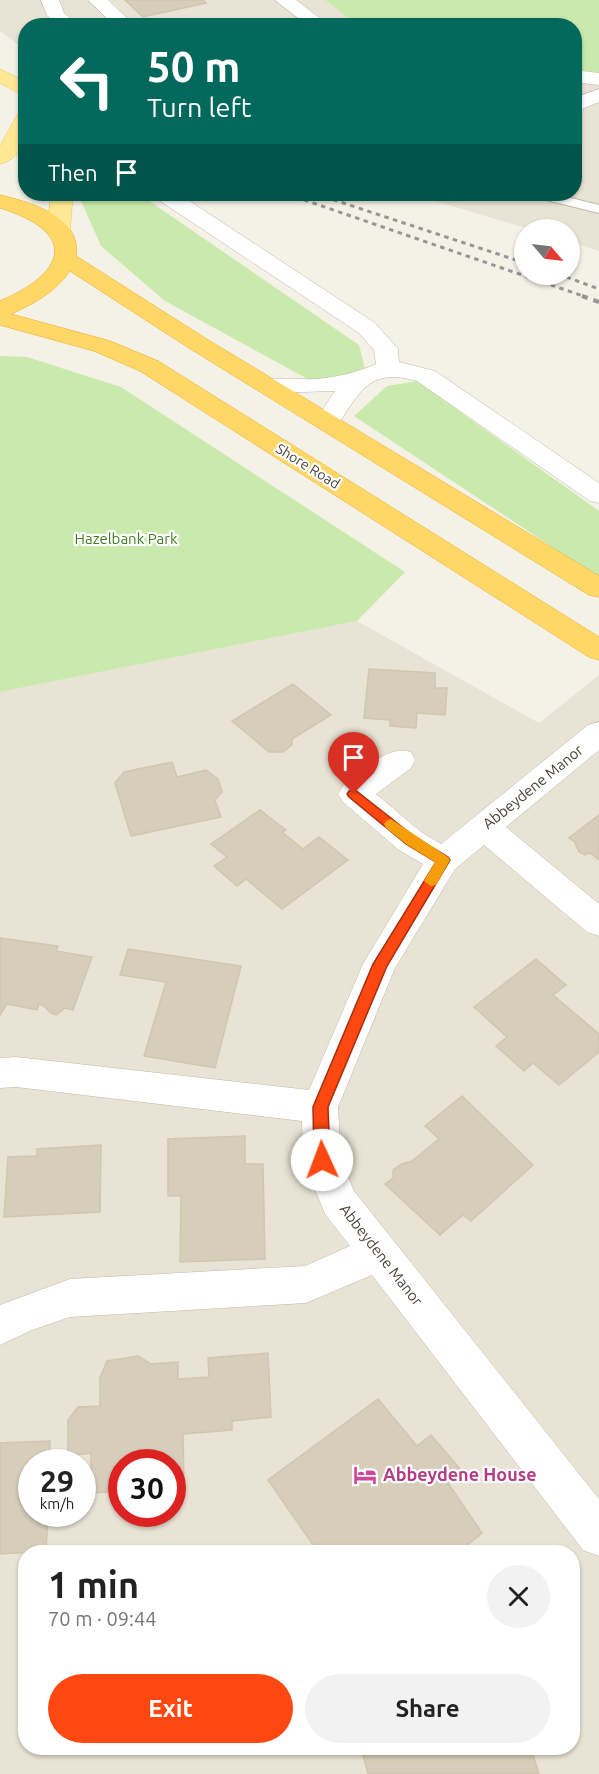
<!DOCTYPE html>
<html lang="en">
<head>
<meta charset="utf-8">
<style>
	body { margin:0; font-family:Ubuntu,sans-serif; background:#f2f2f2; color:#222; height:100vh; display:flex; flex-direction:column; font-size:22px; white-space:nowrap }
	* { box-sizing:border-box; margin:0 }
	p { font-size:20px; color:#767676 }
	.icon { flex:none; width:33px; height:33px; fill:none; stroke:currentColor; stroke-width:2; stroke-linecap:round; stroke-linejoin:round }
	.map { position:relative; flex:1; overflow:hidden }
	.details { position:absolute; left:18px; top:1545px; width:562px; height:210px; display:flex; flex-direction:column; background:#fff; border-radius:24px; box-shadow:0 2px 4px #0004 }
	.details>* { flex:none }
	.top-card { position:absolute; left:18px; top:18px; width:564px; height:183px; border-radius:24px; box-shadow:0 2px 4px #0004; background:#00695c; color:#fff; overflow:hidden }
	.needle { width:39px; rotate:118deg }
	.tools { position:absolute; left:514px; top:219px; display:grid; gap:12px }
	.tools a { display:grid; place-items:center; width:66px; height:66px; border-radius:50%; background:#fff; box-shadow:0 2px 4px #0004; font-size:30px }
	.speed { position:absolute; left:18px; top:1449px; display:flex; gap:12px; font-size:30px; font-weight:700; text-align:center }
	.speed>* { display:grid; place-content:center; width:78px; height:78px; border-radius:50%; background:#fff; box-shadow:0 2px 4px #0004; line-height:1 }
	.speed small { font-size:15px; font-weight:400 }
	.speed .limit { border:9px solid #d22; background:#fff; color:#111 }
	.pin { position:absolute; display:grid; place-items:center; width:51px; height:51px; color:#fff; margin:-62px -26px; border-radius:50% 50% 50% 0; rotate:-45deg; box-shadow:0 0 6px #0007 }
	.pin .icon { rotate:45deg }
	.me { position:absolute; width:66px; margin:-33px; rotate:358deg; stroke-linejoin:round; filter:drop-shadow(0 0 4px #0008) }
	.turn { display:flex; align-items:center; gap:21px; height:126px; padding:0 30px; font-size:27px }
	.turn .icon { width:78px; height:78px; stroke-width:2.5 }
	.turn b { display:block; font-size:42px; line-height:51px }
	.then { display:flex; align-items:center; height:57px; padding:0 30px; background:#0003; gap:12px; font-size:22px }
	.round { display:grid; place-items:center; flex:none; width:63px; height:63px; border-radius:32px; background:#f2f2f2 }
	.head { display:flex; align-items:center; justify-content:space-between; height:102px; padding:0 30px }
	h1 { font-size:36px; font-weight:600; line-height:45px }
	.cta { display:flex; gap:12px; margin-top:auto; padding:12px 30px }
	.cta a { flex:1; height:69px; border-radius:36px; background:#ff4712; color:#fff; font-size:24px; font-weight:600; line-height:69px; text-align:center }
	.cta a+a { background:#f2f2f2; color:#222 }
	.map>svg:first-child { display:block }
	.residential { fill:#e8e3d4; fill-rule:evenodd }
	.green { fill:#caeaad }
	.building { fill:#d6cdbb; stroke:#d1c6ae; stroke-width:1.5 }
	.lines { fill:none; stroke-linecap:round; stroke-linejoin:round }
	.lane-casing { stroke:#c0b9a8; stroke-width:2 }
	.street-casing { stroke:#c0b9a8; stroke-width:1 }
	.primary-casing { stroke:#e9ca5f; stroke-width:1 }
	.highway-casing { stroke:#e5af2f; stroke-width:1 }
	.lane { fill:#fff; fill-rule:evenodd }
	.street { fill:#fff; fill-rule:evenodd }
	.primary { fill:#ffe894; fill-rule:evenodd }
	.highway { fill:#ffd766; fill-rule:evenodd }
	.rail-far1 { stroke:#969696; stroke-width:3; stroke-dasharray:4.5 4.5; stroke-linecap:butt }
	.rail { stroke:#969696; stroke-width:4; stroke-dasharray:6 6; stroke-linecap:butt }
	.route { fill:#ff4712; stroke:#a62e0c; stroke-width:1.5 }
	.slow { fill:#f59e0b }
	.labels { text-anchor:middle; stroke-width:4.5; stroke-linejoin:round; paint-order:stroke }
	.far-street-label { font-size:14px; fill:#474135; stroke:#fff }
	.park-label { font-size:15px; fill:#407c25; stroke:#fff }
	.street-label { font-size:15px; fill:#474135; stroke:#fff }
	.near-hotel-label { font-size:18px; font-weight:bold; fill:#b23c85; stroke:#fff; text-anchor:start }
</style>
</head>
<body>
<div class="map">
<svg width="599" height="1774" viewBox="0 0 599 1774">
	<rect width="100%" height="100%" fill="#f4f1e6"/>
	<!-- residential -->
	<path class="residential" d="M0,0h325l32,25 -331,1 -1,24 -25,-19z
		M575,69l24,4v178l-29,-9v-12l-41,-1 -117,-35h162z
		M357,621l182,102 60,-48v1099h-599v-1082zM32,1462h50v52h-50zM122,1462h50v52h-50zM26,1552h547v196h-547z"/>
	<!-- green -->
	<path class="green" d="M325,0h274v73l-24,-4 -1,-43 -217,-1z
		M78,194h61l220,151 6,24 -19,10 -31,4 -150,-82 -64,-55z
		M0,356l27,1 94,30 284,185 -48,49 -357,71z
		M417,381l182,130v67l-245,-162 33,-30z"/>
	<!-- building -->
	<path class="building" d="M125,0h78l3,3 -63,14z
		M369,669l66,4v15h12l-2,27 -28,-2 -1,15 -26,-2v-6l-26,-2z
		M293,684l38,31 -39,24v6l-9,7h-14l-37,-31z
		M172,762l5,15 29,-7 12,9 4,13 -7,8 6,17 -90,19 -16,-53 9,-11z
		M260,810l26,20 -4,2 21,17 16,-12 29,23 -66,49 -36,-30 -9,7 -23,-20 13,-9 -16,-13z
		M599,815v45l-9,-7 -5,2 -6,-3 -5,-11 -5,-3z
		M0,938l58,8 -2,5 36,6 -19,53 -8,-2 -9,7 -5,-2 -7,-7 -5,-2 -2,6 -30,-6 -7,11z
		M128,949l113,17 -26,102 -71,-12 22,-74 -46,-7z
		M536,959l30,26 -13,10 46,39v18l-40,33 -26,-22 -9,8 -28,-25 11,-9 -33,-30z
		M462,1096l71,69 -62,56 -8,-6 -23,20 -55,-51 8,-6v-8l9,-6 10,-3 27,-22 -14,-13z
		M245,1136v28h18l2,95 -85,3 1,-66h-13v-57z
		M101,1145l-1,67 -96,5 4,-60 29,-1v-7z
		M268,1353l3,64 -39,4v9l-49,4 1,52 -12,1v-25h-50v29l-31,2v-40l-23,3v-36l10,-13 22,-1v-28l7,-17 31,-5 13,8 27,-2v17l31,-2 -1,-19z
		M378,1399l39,47 14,-11 30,35 -13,13 34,50 -23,19h-141l-50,-72z
		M50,1441v21h-18v52h16l-2,37 -46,3v-111z
		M361,1748h170l8,26h-171z"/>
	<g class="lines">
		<!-- lane casing -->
		<g class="lane-casing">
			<path id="lane" d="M532,194h23l44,11v8l-65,-16z"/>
		</g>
		<!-- street casing -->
		<g class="street-casing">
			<path id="street" d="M41,0h18l5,13 14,13h-21l-10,-11z
				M88,0h20l27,26h-20z
				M275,0h21l34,26h-22z
				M574,70l25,3v12l-25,-3z
				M599,89v13l-25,10v-14z
				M155,194h24l196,129 23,26 1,13 36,9 164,112v20l-9,-2 -173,-120c-48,-14 -57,11 -80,45l-9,3 -9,-3 -4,-5 20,-30 -68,2 -9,-2 -3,-5 3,-5c19,-5 39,-1 58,-2 22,-2 39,-6 60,-15l-2,-14 -15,-17 -202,-134z
				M599,722v28l-93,77 93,77v32l-12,-4 -103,-87 -29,24 -60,99 -57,139 3,53 13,31 245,308v57l-16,-6 -211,-275 -66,28 -236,14 -38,13 -32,15v-40l70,-26 235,-13 45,-20 -25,-32 -22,-54 -1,-39 -286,-34 -16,1v-30l16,-1 293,33 54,-126 60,-100 -24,-14 -56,-48 -5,-8 5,-8c19,-14 43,-41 68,-34l4,8 -4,8 -35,26 45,38 20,12 147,-119z"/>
		</g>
		<!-- primary casing -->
		<g class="primary-casing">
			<path id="primary" d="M0,69l26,13v15l-26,-14z
				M26,110c0,22 1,47 -26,54v-18l19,-34z
				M51,194h22l-3,35 -3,5 -8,2 -8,-2 -3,-5z"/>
		</g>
		<!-- highway casing -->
		<g class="highway-casing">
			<path id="highway" d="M0,195c29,7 82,21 76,61l129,82 394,238v21l-10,-2 -400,-247 -119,-77c-16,22 -35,32 -59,43l99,27 48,20 441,276v23l-10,-3 -449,-286 -46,-20 -94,-26v-24c68,-29 78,-69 0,-93z"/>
		</g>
		<!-- lane -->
		<use href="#lane" class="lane"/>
		<!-- street -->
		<use href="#street" class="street"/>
		<!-- primary -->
		<use href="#primary" class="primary"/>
		<!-- highway -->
		<use href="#highway" class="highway"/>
		<!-- rail-far1 -->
		<path class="rail-far1" d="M287,194l299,103
			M316,194l209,69
			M558,274l41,15"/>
		<!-- rail -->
		<path class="rail" d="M582,296l17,6"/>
	</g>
	<!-- route -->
	<path class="route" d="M354,789l61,48 33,20 2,3 -63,106 -59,141 2,53 -2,5 -6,2 -5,-2 -3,-5 -1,-53 60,-143 63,-102 -30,-18 -57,-47 -2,-3 2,-3z"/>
	<!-- slow -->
	<path class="slow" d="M391,819l57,38 2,3 -14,25 -5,1 -7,-5 11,-19 -29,-18 -20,-16 -2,-4 2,-3z"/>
	<!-- icons -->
	<defs>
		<g id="hotel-bare" transform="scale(1.8)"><path d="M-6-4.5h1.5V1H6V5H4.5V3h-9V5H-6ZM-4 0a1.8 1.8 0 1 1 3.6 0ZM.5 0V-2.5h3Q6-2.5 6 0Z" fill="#d1479c" stroke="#fff" stroke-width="2.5" paint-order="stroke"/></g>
	</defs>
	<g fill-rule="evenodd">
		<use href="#hotel-bare" x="365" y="1475"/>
	</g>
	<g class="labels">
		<!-- far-street labels -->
		<g class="far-street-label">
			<text transform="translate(308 466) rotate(32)" y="5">Shore Road</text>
		</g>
		<!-- park labels -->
		<g class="park-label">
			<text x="126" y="544">Hazelbank Park</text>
		</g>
		<!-- street labels -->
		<g class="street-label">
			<text transform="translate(533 787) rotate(-39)" y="5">Abbeydene Manor</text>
			<text transform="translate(381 1255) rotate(52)" y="5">Abbeydene Manor</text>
		</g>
		<!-- near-hotel labels -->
		<g class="near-hotel-label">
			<text x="383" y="1481">Abbeydene House</text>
		</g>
	</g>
</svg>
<div class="tools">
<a><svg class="needle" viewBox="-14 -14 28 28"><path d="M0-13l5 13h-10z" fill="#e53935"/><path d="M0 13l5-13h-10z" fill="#767676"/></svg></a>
</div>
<div class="speed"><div>29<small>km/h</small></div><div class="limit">30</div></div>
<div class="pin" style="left:354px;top:794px;background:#d93025"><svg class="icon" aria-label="arrive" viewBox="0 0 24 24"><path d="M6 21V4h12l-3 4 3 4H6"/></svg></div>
<svg class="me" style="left:322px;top:1160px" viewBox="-20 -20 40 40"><circle r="19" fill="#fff"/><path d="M0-13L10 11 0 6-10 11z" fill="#ff4712"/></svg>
<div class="top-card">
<div class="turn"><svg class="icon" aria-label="left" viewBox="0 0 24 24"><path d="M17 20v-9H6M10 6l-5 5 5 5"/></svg><div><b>50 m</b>Turn left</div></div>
<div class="then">Then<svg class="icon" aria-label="arrive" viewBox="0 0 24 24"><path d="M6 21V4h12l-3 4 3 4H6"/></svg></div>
</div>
<section class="details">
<div class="head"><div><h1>1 min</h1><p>70 m · 09:44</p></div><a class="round"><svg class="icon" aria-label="close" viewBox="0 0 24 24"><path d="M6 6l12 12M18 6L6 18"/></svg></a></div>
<div class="cta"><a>Exit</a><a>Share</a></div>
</section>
</div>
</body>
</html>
